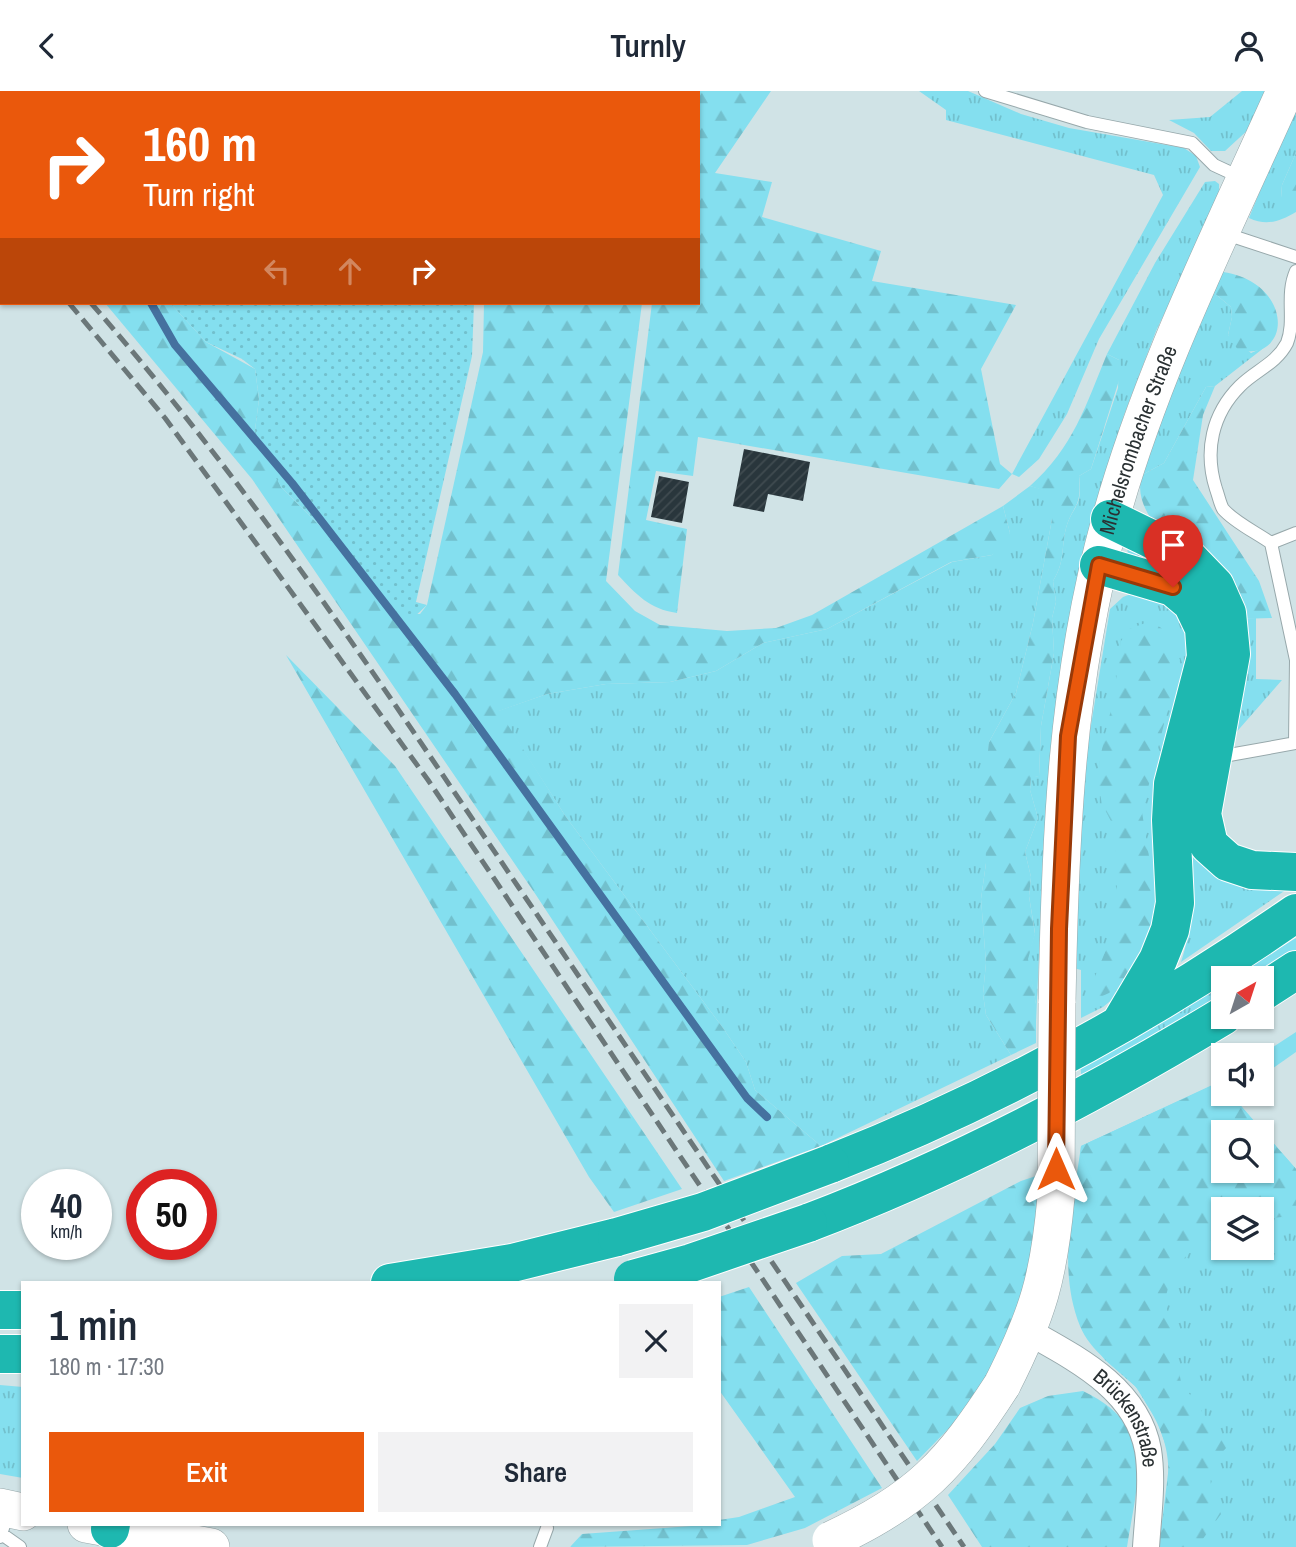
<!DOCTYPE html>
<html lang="en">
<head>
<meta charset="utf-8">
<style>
	body { margin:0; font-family:"Archivo Narrow",sans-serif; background:#f2f2f3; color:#1f2937; height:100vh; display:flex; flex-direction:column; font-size:26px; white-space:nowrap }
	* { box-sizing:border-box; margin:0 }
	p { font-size:23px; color:#747a83 }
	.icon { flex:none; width:38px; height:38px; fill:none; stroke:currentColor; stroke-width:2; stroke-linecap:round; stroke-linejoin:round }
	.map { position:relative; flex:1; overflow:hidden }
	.sheet { position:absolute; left:21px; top:1190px; width:700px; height:245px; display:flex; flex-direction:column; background:#fff; border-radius:0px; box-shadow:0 2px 5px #0004 }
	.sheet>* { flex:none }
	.banner { position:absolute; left:0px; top:0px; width:700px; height:214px; box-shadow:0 2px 5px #0004; background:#ea580c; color:#fff; overflow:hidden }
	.needle { width:46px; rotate:39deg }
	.tools { position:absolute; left:1211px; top:875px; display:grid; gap:14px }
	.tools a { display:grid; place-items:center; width:63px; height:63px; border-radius:0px; background:#fff; box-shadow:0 2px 5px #0004; font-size:35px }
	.speed { position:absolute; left:21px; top:1078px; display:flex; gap:14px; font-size:35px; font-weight:700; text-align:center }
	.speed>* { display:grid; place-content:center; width:91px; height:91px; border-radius:50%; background:#fff; box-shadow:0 2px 5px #0004; line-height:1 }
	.speed small { font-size:18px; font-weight:400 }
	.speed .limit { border:10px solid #d22; background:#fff; color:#111 }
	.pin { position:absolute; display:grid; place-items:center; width:60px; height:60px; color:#fff; margin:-72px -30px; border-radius:50% 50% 50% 0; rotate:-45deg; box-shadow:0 0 7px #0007 }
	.pin .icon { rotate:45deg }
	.me { position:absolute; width:77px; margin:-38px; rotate:0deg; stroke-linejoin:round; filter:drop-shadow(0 0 5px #0008) }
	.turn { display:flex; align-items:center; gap:24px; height:147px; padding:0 28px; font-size:32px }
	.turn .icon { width:91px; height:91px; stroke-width:2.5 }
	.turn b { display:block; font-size:49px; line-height:60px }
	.lanes { display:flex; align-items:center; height:66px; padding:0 28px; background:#0003; justify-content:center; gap:35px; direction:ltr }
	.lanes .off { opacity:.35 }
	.round { display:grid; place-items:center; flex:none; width:74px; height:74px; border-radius:0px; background:#f2f2f3 }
	.overview { display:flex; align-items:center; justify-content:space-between; height:119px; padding:0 28px }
	h1 { font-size:42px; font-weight:600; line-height:52px }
	.action { display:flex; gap:14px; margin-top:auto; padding:14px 28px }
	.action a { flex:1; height:80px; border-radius:0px; background:#ea580c; color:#fff; font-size:28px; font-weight:600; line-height:80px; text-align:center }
	.action a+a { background:#f2f2f3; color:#1f2937 }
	header { display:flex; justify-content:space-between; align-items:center; height:91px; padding:0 28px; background:#fff; font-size:32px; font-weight:600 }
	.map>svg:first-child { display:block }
	.grass { fill:url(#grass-tufts); fill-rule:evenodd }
	.forest { fill:url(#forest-firs); fill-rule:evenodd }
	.park { fill:url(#park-dots) }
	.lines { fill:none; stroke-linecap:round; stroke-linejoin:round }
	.stream { stroke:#45719f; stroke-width:8 }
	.building { fill:url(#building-hatch) }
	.lane-casing { stroke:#97a8ab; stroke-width:14 }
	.street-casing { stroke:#97a8ab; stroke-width:28 }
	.secondary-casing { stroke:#97a8ab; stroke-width:38 }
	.highway-casing { stroke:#fff; stroke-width:40 }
	.lane { stroke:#fff; stroke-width:12 }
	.street { stroke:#fff; stroke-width:26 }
	.secondary { stroke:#fff; stroke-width:37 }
	.highway { stroke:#1eb8b0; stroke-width:38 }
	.rail { stroke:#6b7779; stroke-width:5; stroke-dasharray:14 7; stroke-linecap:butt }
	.secondary-bridge-casing { stroke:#97a8ab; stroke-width:38; stroke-linecap:butt }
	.highway-bridge-casing { stroke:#fff; stroke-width:40; stroke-linecap:butt }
	.secondary-bridge { stroke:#fff; stroke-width:37 }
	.highway-bridge { stroke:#1eb8b0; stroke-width:38 }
	.route-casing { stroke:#983908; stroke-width:18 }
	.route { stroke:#ea580c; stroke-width:12 }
	.labels { text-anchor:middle; stroke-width:7; stroke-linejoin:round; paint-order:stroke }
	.street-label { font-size:21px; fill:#2a3133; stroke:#ddf0f3 }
</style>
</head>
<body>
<header><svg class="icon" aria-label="back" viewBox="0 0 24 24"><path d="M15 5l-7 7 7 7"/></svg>Turnly<svg class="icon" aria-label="person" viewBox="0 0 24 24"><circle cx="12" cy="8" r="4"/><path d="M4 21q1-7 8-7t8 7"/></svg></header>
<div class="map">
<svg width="1296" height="1456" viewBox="0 0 1296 1456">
	<defs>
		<pattern id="grass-tufts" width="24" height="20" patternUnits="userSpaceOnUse" patternTransform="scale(1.75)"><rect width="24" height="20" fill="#84dfef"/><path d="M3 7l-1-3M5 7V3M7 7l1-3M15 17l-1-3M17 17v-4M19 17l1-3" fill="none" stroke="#72c0cd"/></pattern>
		<pattern id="forest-firs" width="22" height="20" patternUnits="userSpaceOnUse" patternTransform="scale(1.75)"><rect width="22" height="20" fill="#84dfef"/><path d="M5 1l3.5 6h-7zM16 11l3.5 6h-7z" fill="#72c0cd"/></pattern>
		<pattern id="park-dots" width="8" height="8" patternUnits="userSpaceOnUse" patternTransform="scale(1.75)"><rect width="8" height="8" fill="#84dfef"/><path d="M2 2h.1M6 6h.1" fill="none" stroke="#72c0cd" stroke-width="1.8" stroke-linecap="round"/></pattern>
		<pattern id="building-hatch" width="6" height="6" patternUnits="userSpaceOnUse" patternTransform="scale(1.75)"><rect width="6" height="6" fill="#29363c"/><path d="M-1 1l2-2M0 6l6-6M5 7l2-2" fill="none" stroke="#404b50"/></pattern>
	</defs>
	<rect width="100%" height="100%" fill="#d0e3e6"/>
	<!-- grass -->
	<path class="grass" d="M919,0h49l53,23 48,14 115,20 12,8 4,11 -101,172 -32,75 -28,45 -20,18 -7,-3 151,-279 -9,-20 -208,-55v-10z
		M1242,0h27l-19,37 -25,23h-14l-17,-18 -25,-13 41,-3z
		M1296,11v51l-14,32 -1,12 15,4v11c-17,10 -30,14 -47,6z
		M1215,90l4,3v15l-63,132 -32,84 -32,105 -48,324 -8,178v-18l-9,-45 8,-26 -6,-37 2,-19 -6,-25 13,-34 -8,-28 1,-13 8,-1 2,-50 13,-73 -2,-35 4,-16 -3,-21c12,-19 8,-32 13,-53 7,-24 17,-19 13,-52l12,-7 27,-81 1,-28 -12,-6 48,-91 50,-81z
		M1213,201l18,15 1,10 -4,18 23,18 14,-6 -50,39 -9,1 -42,76 -22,12 46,-128z
		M1030,395l22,6v27l-19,104 -17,70 -27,49 -3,121 -5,36 5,64 -3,31 3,21 25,40 -190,91 -66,-56 -9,-28 -23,-34 -157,-211 -68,-106 49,-17 59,-10 64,-2 46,-11 47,-28 64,-14 125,-67 40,-7 18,-22 -7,-27z
		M1134,452c20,3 36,14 51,27 17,13 32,31 36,52 19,93 -113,281 75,261l-115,79c8,-23 11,-49 9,-74 -2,-19 -11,-38 -10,-57 3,-71 67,-189 9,-246 -17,-18 -41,-19 -61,-30l-1,-9z
		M1144,498l45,31 -20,266 -33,94 -33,27 -22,11v-48l-8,-2 11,-200 26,-159 13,-12z
		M1256,527v61l26,1 -49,56 4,-117z
		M1296,847v17l-37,23h-29z
		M1223,891v18l-141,81 -2,-17z
		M1296,941v20l-34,24 -1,-21z
		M1223,989v14h19l-6,6 60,69v378h-137l11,-90 -13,-36 -21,-34 -31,-27 -24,-32 -10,-37 10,-145zM1223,1041h39v39h-39zM1223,1118h39v39h-39z
		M0,1294l23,2v91l-23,-4z"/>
	<!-- forest -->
	<path class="forest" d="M435,0h336l-56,82 57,9 -10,35 119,34 -9,30 144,24 -35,64 19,95 12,10 -13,15 -301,-52 -5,39 -37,-5 -10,49 41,9 -10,84c-28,-4 -41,-19 -59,-38l34,-272h46v-210z
		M1296,62v48l-8,2 -7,-5 1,-13z
		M1223,181c72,11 69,91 15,78l-10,-15 4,-18 -1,-10 -18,-15z
		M105,212h65l36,39 49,27 4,30 -4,31 26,57 55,55 60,72h24l7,-9 56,-253 1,-49h158l-36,278 29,30 25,14 67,6 49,-3 36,-13 191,-109 7,27 -5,13 -13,9 -41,7 -124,67 -64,14 -47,28 -46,11 -64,2 -59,10 -48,17 67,106 157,211 23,34 9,28 66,56 -97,35 -188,-286 -284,-416z
		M1107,263l12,6 3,11 -31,98 -12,7c3,33 -6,28 -13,52 -5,21 -1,34 -13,53l3,21 -4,16 2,35 -13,73 -2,50 -8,2 -1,12 8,28 -13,34 6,25 -2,19 6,38 -7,25 8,45v39l-25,12 -25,-40 -3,-21 3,-31 -5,-64 5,-36 -2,-77 5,-44 27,-49 17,-70 19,-104v-26l-22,-7c43,-38 56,-81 77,-132z
		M1215,295l-12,29 -10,65 66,101 13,37 -35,1 -81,-93c-11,-15 -20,-32 -14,-51l22,-12 42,-76z
		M1148,531c21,6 25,19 32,38l-38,152 15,95 -17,60 -31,26 -11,5 -6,-14 20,-49 6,-60 -6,-52 -10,-19 -4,-21 2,-25 14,-62 7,-55 8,-12z
		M286,564l109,111 287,423 -68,23 -25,-35z
		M1220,991l3,12h7l66,75v55l-14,-7 -20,2v-10h-39v24l-35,21 -15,17 -8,28 16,83 46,65c-24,24 -18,38 -6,67l-24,33h-38c6,-57 22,-86 -10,-139 -5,-8 -9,-17 -15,-23 -18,-18 -44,-34 -54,-59 -23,-57 -7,-121 1,-180zM1223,1041h39v39h-39z
		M1042,1083l-4,50 -13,64 -38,91 -33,44 -37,38 -121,-178 46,-27 39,-2 140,-73z
		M749,1196l133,201 -77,40 -58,17 -177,2 12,-13 137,-10v-4l20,-3 56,-20 -76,-107v-93z
		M1083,1300c76,36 54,90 44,156h-145l-34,-52 47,-51 25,-36 28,-12z"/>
	<!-- park -->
	<path class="park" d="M170,212h304l-2,53 -56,246 11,3 -16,15 -15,-6 -60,-72 -55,-55 -18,-33 -8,-24 4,-31 -4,-30 -13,-10 -36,-17z"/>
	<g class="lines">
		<!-- stream -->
		<path class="stream" d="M338,2l4,-2
			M0,45l2,2
			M151,212l24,42 117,138 163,211 292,404 20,19"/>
	</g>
	<!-- building -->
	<path class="building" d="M744,358l66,13 -7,39 -35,-7 -4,18 -31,-6z
		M659,385l30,6 -7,41 -31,-6z"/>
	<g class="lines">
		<!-- lane casing -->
		<g class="lane-casing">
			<path id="lane" d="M985,0l102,31 105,21 22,22 28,13
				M1223,142l73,24
				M1271,452l25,-10
				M1295,652l1,-83 -25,-117c-14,-10 -37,-21 -48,-34 -3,-5 -5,-15 -7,-20 -12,-38 -4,-75 24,-103 16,-16 36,-22 47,-43 9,-24 -2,-47 9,-72
				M1218,666l78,-14
				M3,1444l17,12
				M0,1446l8,-24
				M540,1456l7,-19"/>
		</g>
		<!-- street casing -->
		<g class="street-casing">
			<g id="street">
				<path id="s1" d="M1029,1241c48,27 108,57 119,118 5,31 0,66 -2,97"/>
			</g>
		</g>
		<!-- secondary casing -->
		<g class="secondary-casing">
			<g id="secondary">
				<path id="s2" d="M1057,912c3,-164 9,-322 53,-482 41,-149 112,-289 175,-430"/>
				<path d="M1002,1294c36,-71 47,-108 54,-188"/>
				<path d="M0,1416l23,5"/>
				<path d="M86,1433l125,23"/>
			</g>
		</g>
		<!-- highway casing -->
		<g class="highway-casing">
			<path id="highway" d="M1110,428l76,37 29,30 12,27 4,41 -29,160 7,31 19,17 24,8 44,2
				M1099,474l74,22 19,16 12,25 2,29 -33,127 -2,36 4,83 -5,27 -12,30 -38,64
				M1262,901l34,-22
				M830,1073c164,-64 322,-151 466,-251
				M808,1132c145,-55 283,-127 415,-207
				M390,1192l122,-20 105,-26
				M0,1219h23
				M0,1263h23
				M110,1438l1,-5"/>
		</g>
		<!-- lane -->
		<use href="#lane" class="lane"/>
		<!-- street -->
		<use href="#street" class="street"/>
		<!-- secondary -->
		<use href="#secondary" class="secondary"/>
		<!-- highway -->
		<use href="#highway" class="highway"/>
		<!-- rail -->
		<path class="rail" d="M0,109l2,2
			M0,133l2,2
			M69,212l96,115 263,362 514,767
			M91,212c159,182 293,385 428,585 149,220 297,439 445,659"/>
		<!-- secondary-bridge casing -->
		<g class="secondary-bridge-casing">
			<path id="secondary-bridge" d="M1056,1106l1,-194
				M831,1449c87,-40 120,-76 171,-155"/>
		</g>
		<!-- highway-bridge casing -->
		<g class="highway-bridge-casing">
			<path id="highway-bridge" d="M617,1146l86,-25 127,-48
				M633,1188l58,-16 117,-40"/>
		</g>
		<!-- secondary-bridge -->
		<use href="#secondary-bridge" class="secondary-bridge"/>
		<!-- highway-bridge -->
		<use href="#highway-bridge" class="highway-bridge"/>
	</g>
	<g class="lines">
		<!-- route casing -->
		<g class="route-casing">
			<path id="route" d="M1056,1078l3,-240 9,-193 31,-171 74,22"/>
		</g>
		<!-- route -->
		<use href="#route" class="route"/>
	</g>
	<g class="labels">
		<!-- street labels -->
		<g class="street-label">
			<text dy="7" stroke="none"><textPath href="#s2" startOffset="572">Michelsrombacher Straße</textPath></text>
			<text dy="7" stroke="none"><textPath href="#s1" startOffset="135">Brückenstraße</textPath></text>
		</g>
	</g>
</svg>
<div class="tools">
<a><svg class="needle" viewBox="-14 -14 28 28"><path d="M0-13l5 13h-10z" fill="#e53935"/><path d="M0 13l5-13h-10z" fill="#747a83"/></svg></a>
<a><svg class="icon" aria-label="sound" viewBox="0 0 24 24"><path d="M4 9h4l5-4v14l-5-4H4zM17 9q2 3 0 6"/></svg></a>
<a><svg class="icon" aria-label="search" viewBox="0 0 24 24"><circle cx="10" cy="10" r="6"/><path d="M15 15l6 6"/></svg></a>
<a><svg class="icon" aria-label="layers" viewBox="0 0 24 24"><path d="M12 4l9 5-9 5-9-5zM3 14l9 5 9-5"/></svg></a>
</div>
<div class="speed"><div>40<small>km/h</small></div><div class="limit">50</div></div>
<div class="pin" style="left:1173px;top:496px;background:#d93025"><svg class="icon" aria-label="arrive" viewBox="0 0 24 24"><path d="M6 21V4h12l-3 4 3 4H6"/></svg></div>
<svg class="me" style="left:1056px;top:1078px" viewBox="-20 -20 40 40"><path d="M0-17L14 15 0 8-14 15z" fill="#ea580c" stroke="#fff" stroke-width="4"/></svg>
<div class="banner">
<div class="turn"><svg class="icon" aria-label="right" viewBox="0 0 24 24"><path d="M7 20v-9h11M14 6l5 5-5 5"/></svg><div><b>160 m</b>Turn right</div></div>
<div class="lanes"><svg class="icon off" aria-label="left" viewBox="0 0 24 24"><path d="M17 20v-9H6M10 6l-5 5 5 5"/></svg><svg class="icon off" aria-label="ahead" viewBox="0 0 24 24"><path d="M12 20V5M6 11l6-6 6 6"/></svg><svg class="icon" aria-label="right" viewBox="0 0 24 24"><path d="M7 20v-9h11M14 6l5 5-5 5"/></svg></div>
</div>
<section class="sheet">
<div class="overview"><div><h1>1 min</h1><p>180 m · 17:30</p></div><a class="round"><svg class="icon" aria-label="close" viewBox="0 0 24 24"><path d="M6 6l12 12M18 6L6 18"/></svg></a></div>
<div class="action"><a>Exit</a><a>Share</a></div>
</section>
</div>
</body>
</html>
